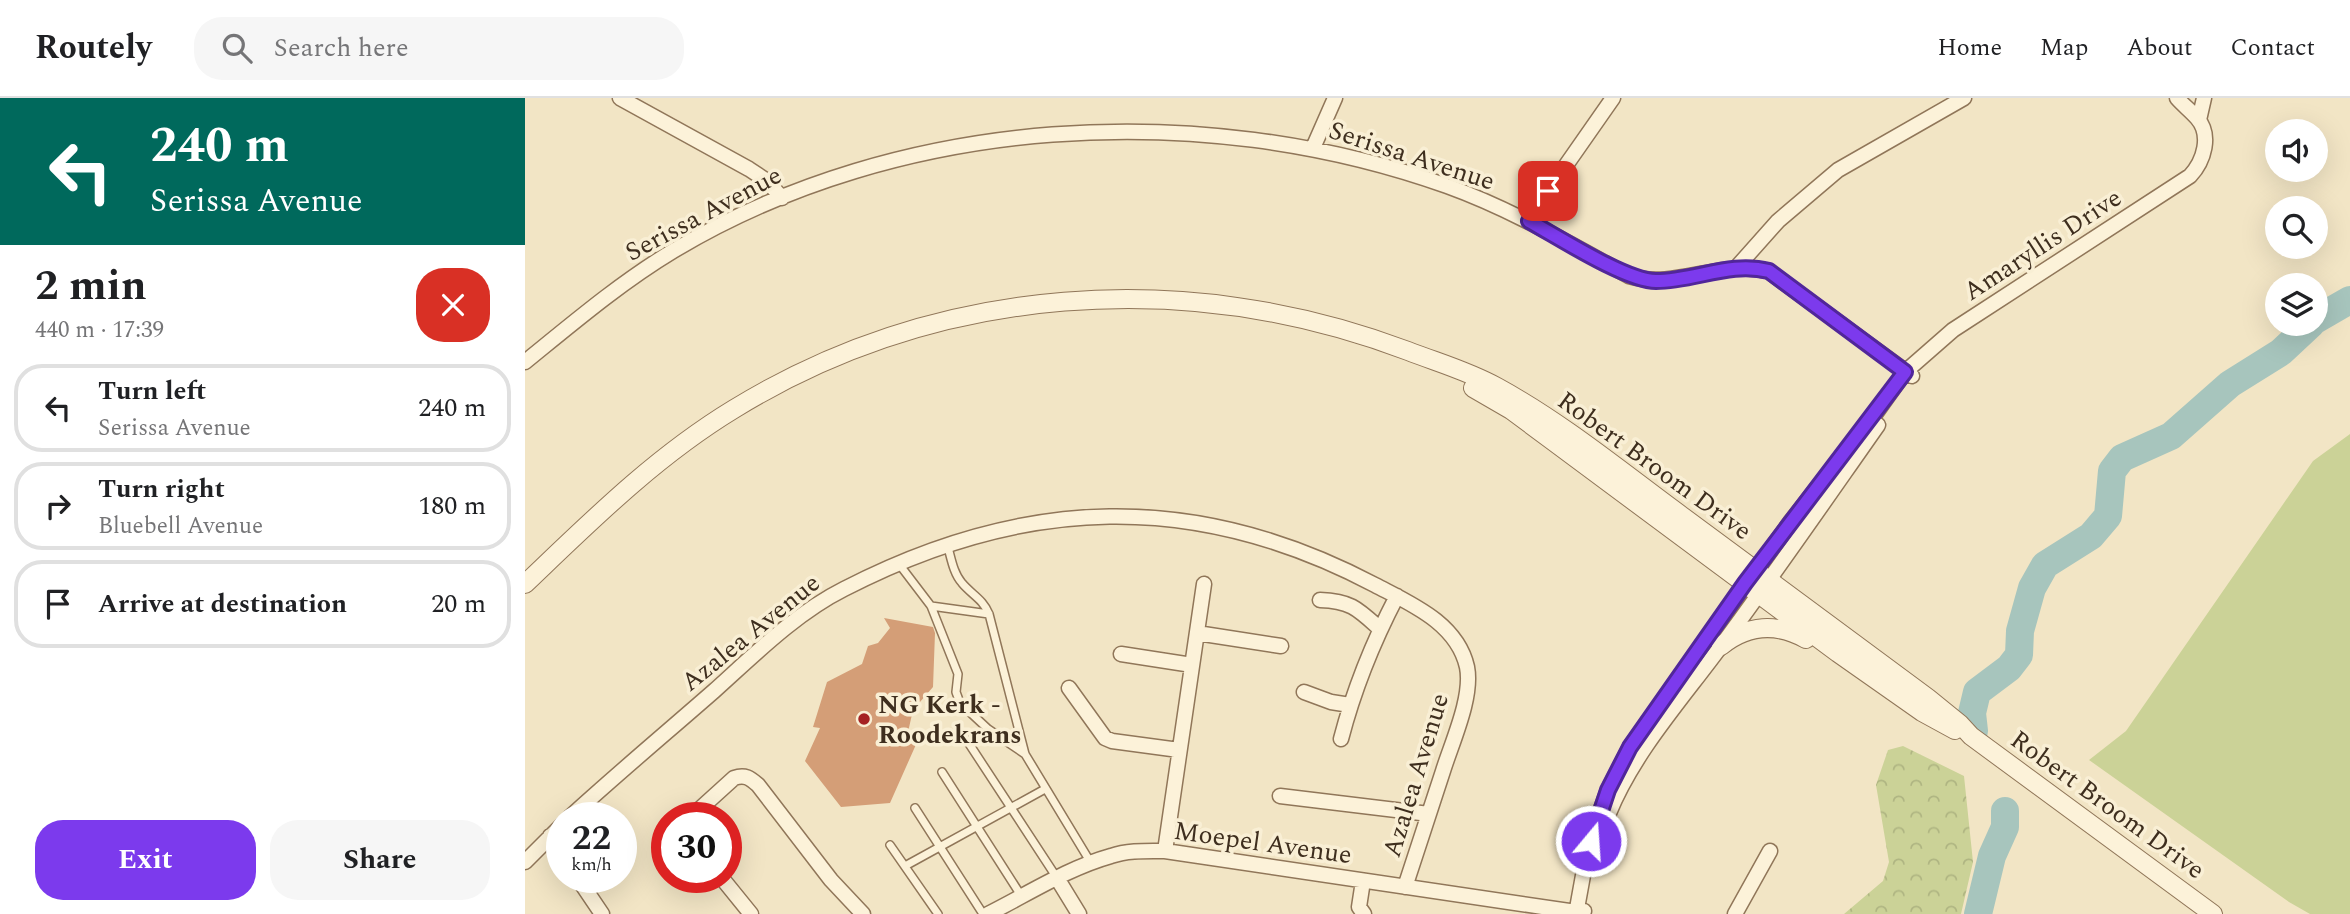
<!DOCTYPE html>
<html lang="en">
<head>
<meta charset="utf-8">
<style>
	body { margin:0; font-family:Spectral,serif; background:#f6f6f6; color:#202124; height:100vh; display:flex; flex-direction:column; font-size:26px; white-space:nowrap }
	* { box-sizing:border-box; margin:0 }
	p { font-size:23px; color:#757577 }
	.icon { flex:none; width:38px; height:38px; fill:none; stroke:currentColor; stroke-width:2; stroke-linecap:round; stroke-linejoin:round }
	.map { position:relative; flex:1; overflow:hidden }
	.panel { display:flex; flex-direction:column; background:#fff; width:525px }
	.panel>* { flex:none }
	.top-card { background:#00695c; color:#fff; overflow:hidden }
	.fabs { position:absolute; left:1740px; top:21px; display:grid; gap:14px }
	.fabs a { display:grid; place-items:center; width:63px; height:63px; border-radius:50%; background:#fff; box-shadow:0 7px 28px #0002; font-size:35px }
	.speed { position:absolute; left:21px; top:704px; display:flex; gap:14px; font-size:35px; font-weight:700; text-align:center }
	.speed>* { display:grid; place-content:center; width:91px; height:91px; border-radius:50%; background:#fff; box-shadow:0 7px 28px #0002; line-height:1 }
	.speed small { font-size:18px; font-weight:400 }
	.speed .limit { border:10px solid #d22; background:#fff; color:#111 }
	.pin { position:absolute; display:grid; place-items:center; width:60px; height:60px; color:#fff; margin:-30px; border-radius:14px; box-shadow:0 4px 10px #0006 }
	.me { position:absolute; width:77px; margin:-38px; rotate:18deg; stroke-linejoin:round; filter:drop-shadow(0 0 5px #0008) }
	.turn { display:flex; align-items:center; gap:24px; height:147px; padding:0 35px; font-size:32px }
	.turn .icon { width:91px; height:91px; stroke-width:2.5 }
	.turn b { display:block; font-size:49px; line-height:60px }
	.round { display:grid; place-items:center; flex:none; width:74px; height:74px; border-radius:28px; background:#f6f6f6 }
	.overview { display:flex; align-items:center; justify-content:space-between; height:119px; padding:0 35px }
	h1 { font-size:42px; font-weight:700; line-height:52px }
	.action { display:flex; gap:14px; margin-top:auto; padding:14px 35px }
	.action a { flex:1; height:80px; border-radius:28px; background:#7c3aed; color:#fff; font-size:28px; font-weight:700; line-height:80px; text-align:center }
	.action a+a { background:#f6f6f6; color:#202124 }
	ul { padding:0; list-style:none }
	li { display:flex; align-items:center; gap:21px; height:88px; margin:0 14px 10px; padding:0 21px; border:4px solid #e0e0e0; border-radius:28px }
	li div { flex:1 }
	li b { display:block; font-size:26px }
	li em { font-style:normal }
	header { display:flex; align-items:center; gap:42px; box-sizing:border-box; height:98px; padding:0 35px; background:#fff; border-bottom:2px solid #e0e0e0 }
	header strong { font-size:33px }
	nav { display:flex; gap:38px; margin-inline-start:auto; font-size:24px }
	.search { width:490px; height:63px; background:#f6f6f6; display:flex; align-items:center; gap:18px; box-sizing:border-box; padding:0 24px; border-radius:28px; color:#757577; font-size:26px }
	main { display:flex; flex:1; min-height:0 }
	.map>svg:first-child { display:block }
	.green { fill:#cbd297 }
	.park { fill:url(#park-crowns) }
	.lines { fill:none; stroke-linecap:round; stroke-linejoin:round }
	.river { stroke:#a7c5bd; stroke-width:28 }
	.building { fill:#d49e77 }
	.service-casing { stroke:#907659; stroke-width:10 }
	.minor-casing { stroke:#907659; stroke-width:17 }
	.tertiary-casing { stroke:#907659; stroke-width:20 }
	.service { stroke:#fcf2d9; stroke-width:7 }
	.minor { stroke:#fcf2d9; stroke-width:14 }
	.tertiary { stroke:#fcf2d9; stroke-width:18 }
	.route-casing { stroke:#51269a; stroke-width:18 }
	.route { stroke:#7c3aed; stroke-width:12 }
	.poi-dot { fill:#a52223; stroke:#f9efd5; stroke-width:2.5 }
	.labels { text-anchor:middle; stroke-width:7; stroke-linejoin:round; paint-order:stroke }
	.street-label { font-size:26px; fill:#3e2e1e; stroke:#f9efd5 }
	.poi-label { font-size:26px; font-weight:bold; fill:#3e2e1e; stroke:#f9efd5; text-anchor:start }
</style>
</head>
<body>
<header>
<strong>Routely</strong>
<div class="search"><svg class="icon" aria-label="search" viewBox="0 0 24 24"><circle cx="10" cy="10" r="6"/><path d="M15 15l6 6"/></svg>Search here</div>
<nav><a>Home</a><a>Map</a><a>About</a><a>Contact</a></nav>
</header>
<main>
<section class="panel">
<div class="top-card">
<div class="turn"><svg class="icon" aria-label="left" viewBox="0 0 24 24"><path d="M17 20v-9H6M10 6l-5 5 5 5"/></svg><div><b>240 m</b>Serissa Avenue</div></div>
</div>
<div class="overview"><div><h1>2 min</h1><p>440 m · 17:39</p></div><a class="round" style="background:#d93025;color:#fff"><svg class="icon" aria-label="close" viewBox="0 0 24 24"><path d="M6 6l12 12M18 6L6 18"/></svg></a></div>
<ul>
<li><svg class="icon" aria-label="left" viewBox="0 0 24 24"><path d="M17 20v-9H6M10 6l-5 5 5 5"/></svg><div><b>Turn left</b><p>Serissa Avenue</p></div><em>240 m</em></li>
<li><svg class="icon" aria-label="right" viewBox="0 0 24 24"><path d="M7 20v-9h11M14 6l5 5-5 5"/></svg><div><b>Turn right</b><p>Bluebell Avenue</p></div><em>180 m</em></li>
<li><svg class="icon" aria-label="arrive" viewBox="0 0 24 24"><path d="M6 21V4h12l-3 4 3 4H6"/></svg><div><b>Arrive at destination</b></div><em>20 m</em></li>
</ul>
<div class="action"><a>Exit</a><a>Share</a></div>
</section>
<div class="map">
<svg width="1825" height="816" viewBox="0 0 1825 816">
	<defs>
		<pattern id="park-crowns" width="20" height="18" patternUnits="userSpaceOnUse" patternTransform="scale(1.75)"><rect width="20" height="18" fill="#cbd297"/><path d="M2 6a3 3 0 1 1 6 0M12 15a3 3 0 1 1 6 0" fill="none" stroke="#afb582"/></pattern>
	</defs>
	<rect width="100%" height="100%" fill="#f2e5c5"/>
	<!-- green -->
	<path class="green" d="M1825,336v480h-40l-21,-12 -200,-142 37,-29 187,-270z"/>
	<!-- park -->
	<path class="park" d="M1378,648l61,30 9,86 -12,52h-117l39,-33 6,-19 -13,-77 12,-35z"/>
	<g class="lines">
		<!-- river -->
		<path class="river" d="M1790,222l35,-20
			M1449,633l-2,-18 5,-21 32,-24 10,-13 1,-24 12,-43 13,-23 46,-29 17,-20 4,-45 10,-13 49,-22 59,-52 51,-32 30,-28
			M1453,816l14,-58 13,-29v-16"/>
	</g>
	<!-- building -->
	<path class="building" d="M359,520l49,9 2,6 -2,54 -20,23 -5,22 10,8 -28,63 -49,4 -36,-46 15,-33 -7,-1 14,-45 35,-18 6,-18 10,-3 12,-15z"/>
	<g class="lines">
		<!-- service casing -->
		<g class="service-casing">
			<path id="service" d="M422,446c4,13 6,29 15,39 10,12 21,16 27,31l36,140 66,109
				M374,466l32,42 27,68 -2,18 4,11 28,26 37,25
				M406,508l58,8
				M439,638l93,142
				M417,674l80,125
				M390,710l68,106
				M365,747l48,69
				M380,768l140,-77"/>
		</g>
		<!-- minor casing -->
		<g class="minor-casing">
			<path id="minor" d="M95,0l129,71 18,12 15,17
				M1674,22l5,-22
				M788,50l22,-50
				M1004,123l19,-30 65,-93
				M1212,169l41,-46 60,-51 126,-72
				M0,264c48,-39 95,-79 148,-111 227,-136 527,-153 774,-65 64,23 123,58 182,90 47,14 93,-17 139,-5l144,105
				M795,502c31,1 38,9 60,29
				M672,535l84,13
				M596,556l71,11
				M544,590l36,50 7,3 67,9
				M779,594l27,10 19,3
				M816,641c13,-50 32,-97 56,-143
				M755,698l149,18
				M1084,715c25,-61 73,-114 112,-167 54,-73 105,-147 157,-221
				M45,719c47,-43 96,-84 144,-126 40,-36 82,-78 130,-102 180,-93 351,-99 531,-4 36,19 82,38 92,82 6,30 -15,75 -24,104 -13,39 -25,77 -38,116
				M166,719l43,-39c11,-4 16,0 24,7l73,95 32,34
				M25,738l12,18
				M640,753l39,-267
				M0,764l37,-37
				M52,779l25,37
				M196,779l30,37
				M532,780l22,36
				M838,783l-4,26 5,7
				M463,816c40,-20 80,-46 123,-58 17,-6 36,-5 54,-5l411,61 8,-1
				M1051,816l10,-55 10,-36 12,-33 22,-43 161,-226 82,-104 32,-45 48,-42 237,-154c14,-15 22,-41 7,-58 -6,-7 -14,-13 -20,-20
				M1210,816l35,-63"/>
		</g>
		<!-- tertiary casing -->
		<g class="tertiary-casing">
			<path id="tertiary" d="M948,290l38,22 39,29 288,214 84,59 33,18
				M0,486c66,-63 130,-127 209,-175 204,-125 452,-142 674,-58 31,12 60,20 89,36 66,36 125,85 185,129 82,61 164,122 246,182l32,26 11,12 242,178
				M1196,548c27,-22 56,-23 85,-7"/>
		</g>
		<!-- service -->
		<use href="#service" class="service"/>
		<!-- minor -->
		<use href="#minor" class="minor"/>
		<!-- tertiary -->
		<use href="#tertiary" class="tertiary"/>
	</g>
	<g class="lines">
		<!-- route casing -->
		<g class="route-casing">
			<path id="route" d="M1023,93l-19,30c29,16 97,60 127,60 39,0 74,-20 113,-10l136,101 -160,211 -115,164 -22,43 -17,51"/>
		</g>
		<!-- route -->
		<use href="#route" class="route"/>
	</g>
	<!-- markers -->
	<circle class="poi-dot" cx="339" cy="621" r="7"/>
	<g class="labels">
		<!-- street labels -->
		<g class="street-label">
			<text transform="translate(887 57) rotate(18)" y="9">Serissa Avenue</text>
			<text transform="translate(178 115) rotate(-28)" y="9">Serissa Avenue</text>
			<text transform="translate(1517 146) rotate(-33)" y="9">Amaryllis Drive</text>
			<text transform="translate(1130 367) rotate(36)" y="9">Robert Broom Drive</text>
			<text transform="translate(225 534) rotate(-39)" y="9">Azalea Avenue</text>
			<text transform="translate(890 677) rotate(-73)" y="9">Azalea Avenue</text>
			<text transform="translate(1583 706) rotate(36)" y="9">Robert Broom Drive</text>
			<text transform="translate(738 744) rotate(8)" y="9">Moepel Avenue</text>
		</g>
		<!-- poi labels -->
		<g class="poi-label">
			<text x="353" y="615">NG Kerk -<tspan x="353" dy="30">Roodekrans</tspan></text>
		</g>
	</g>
</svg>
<div class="fabs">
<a><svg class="icon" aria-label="sound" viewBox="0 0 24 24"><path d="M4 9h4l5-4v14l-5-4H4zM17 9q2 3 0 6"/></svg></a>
<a><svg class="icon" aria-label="search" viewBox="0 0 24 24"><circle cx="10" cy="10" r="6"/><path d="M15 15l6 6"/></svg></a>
<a><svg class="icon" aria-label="layers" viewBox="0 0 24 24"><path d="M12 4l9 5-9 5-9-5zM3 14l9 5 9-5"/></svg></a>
</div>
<div class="speed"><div>22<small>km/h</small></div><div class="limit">30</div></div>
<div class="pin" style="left:1023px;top:93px;background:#d93025"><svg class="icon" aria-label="arrive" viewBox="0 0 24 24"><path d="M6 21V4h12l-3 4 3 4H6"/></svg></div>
<svg class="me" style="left:1066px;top:743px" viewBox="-20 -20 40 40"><circle r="17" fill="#7c3aed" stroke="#fff" stroke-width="3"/><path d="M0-11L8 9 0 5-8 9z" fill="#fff"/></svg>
</div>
</main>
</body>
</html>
